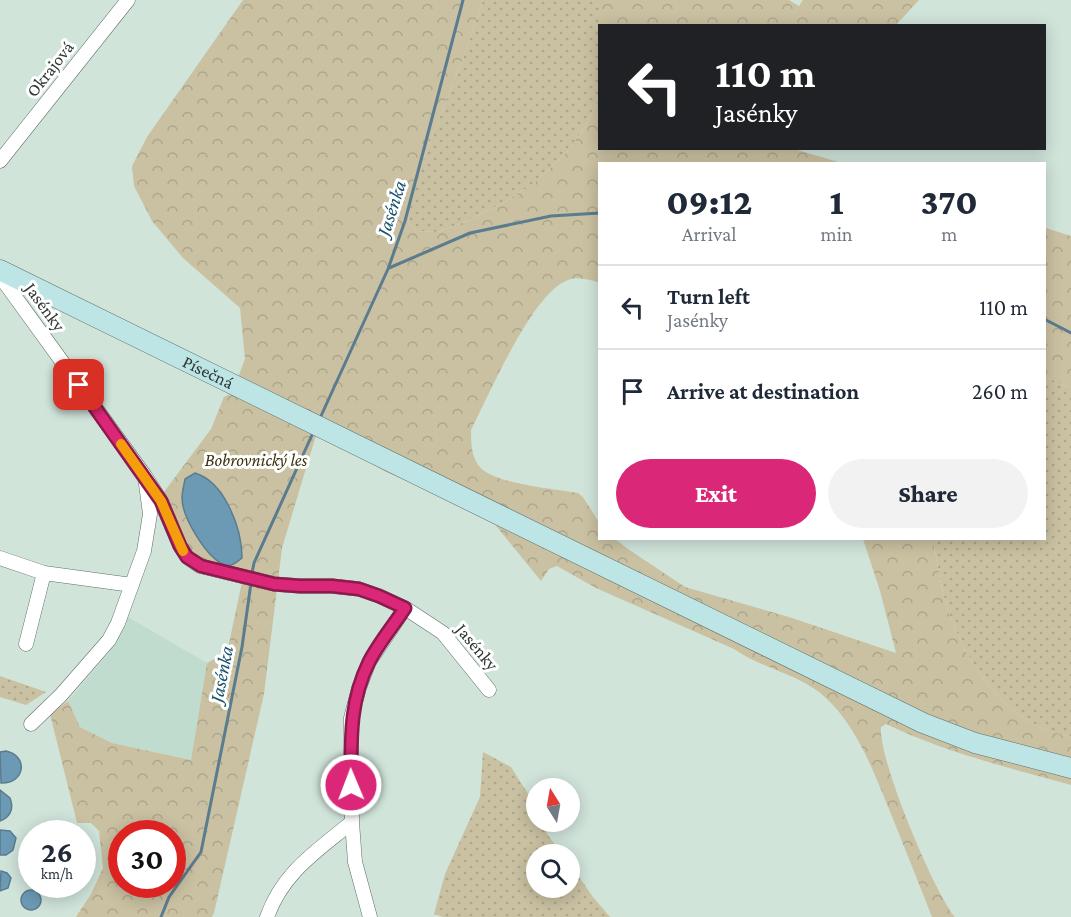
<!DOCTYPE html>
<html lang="en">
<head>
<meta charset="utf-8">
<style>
	body { margin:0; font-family:"Crimson Pro",serif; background:#f2f2f3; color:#1f2937; height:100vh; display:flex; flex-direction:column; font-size:22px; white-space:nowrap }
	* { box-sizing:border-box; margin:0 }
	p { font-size:20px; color:#747a83 }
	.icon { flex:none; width:33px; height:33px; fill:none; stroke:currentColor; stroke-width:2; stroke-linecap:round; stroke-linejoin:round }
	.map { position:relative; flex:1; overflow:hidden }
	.sheet { position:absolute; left:598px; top:162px; width:448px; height:378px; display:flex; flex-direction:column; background:#fff; border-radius:0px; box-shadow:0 3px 15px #0003 }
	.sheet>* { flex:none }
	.banner { position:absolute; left:598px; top:24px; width:448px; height:126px; border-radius:0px; box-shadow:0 3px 15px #0003; background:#202124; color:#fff; overflow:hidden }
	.needle { width:39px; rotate:349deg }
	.tools { position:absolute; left:526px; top:778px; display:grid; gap:12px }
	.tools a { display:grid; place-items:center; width:54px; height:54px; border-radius:50%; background:#fff; box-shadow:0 3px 15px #0003; font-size:30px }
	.speed { position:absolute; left:18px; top:820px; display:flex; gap:12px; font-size:30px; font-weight:700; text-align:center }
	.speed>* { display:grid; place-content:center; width:78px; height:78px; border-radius:50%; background:#fff; box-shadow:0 3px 15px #0003; line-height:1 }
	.speed small { font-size:15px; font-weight:400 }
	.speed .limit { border:9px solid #d22; background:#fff; color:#111 }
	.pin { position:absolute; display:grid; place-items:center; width:51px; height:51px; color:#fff; margin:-26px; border-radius:12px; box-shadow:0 3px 9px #0006 }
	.me { position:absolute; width:66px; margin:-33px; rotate:359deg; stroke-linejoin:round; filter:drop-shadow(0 0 4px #0008) }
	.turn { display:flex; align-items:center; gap:21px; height:126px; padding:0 18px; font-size:27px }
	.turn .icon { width:78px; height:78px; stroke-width:2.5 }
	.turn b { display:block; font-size:42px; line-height:51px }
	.eta { display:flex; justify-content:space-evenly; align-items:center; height:102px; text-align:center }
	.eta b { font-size:36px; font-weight:800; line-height:42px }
	.cta { display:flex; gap:12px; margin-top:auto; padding:12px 18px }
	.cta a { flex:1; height:69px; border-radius:36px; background:#db2777; color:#fff; font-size:24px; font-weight:800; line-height:69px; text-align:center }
	.cta a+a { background:#f2f2f3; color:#1f2937 }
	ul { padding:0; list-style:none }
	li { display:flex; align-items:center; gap:18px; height:84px; padding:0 18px; border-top:2px solid #e0e1e3 }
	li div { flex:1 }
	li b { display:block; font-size:22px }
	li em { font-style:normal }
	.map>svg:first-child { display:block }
	.built { fill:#c0dcce }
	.grass { fill:url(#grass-dots) }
	.forest { fill:url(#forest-crowns); fill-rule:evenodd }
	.water { fill:#6c9ab4; stroke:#5a7c8e; stroke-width:1.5 }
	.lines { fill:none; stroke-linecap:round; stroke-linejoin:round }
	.stream { stroke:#5a7c8e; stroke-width:3 }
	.street-casing { stroke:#5f7068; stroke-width:15 }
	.secondary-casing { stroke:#5f7068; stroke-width:21 }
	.street { stroke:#fff; stroke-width:14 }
	.secondary { stroke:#bee5e6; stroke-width:20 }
	.route-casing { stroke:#8e194d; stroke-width:15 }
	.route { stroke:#db2777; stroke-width:10 }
	.slow { stroke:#f59e0b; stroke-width:10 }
	.labels { text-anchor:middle; stroke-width:6; stroke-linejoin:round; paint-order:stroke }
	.street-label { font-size:18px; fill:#303734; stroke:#fff }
	.park-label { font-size:18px; font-style:italic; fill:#3c320c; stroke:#fff }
	.water-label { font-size:20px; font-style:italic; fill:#18536e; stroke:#fff }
</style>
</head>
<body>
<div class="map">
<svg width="1071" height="917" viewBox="0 0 1071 917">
	<defs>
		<pattern id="grass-dots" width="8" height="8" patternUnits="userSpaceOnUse" patternTransform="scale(1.5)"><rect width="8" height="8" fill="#cac1a2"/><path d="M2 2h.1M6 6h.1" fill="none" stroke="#aea68c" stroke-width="1.8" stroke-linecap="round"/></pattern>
		<pattern id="forest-crowns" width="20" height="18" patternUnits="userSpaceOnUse" patternTransform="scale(1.5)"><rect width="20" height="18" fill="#cac1a2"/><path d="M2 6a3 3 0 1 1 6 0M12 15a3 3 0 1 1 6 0" fill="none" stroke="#aea68c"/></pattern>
	</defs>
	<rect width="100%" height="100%" fill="#d0e4da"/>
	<!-- built -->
	<path class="built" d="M128,617l79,46 -16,97 -79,-17 -32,-16 -12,-26 46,-54z"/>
	<!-- grass -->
	<path class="grass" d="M483,0h116v97l-13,28 -19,27 -35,33 -31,19 -37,18 -26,10 -21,-1 -9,-8 6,-40 54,-138z
		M1046,377l25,11v349c-10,-3 -22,-5 -31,-10 -51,-25 -83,-81 -97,-134 -4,-18 -7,-37 -10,-54l113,-1z
		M0,676l46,16 -20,13 -26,-8z
		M483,752l28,15 26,41v14h6l4,12 16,21h-26v33h33v-24l23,33 17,20h-167l-9,-3 11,-40 35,-77z"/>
	<!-- forest -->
	<path class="forest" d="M243,0h240l-15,45 -54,138 -6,40 9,8 21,1 26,-10 37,-18 31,-19 35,-33 19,-27 13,-28v-97h190l10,6 4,-6h116l-23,25 -296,1v122l194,1 48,14 -242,1v119c-10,-3 -22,-7 -32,-3 -36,13 -79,115 -97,150 0,12 0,26 8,36 13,18 77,23 99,27l5,4 17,27v14l15,1 13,10 57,38 104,30 107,36 -16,-62 -17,-52h70c3,17 6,36 10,54 14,53 46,109 97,134 9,5 21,7 31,10v48c-62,-17 -127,-33 -185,-61l-5,3c-3,32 53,165 74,190h-23c-13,-33 -26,-66 -39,-98 -17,-41 -34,-90 -66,-120 -26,-25 -65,-30 -93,-50l-138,-61 -39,-22 -8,3 -8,12 -53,-65 -102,-44 -69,-40 -35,116 -18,146 -50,219 -2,4h-136l15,-23 12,-26 -4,-37 -8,-8h-14l-27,-109 18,-13 12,26 32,16 79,17 16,-97 13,-7 8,-8 14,-66 -55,-32 -23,-58 47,-63 13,-32 8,-4 13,-34 -5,-51 -57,-50 -31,-37 -18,-35 -2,-20 15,-29zM213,485c17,22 29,44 29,73zM122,834h50v51h-50z
		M1046,228l25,8v152l-25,-11z"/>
	<!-- water -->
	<path class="water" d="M195,473c30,9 47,56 47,85 -5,4 -10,9 -17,7 -18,-6 -43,-48 -43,-67 0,-6 2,-13 3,-19z
		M6,751c23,5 19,33 -5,32l-1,-31z
		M0,790l10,8c4,10 1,19 -10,23z
		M0,830l10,1 6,7 -3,12 -7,5h-6z
		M1,871l6,2 4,5 -3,10 -8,3z
		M21 900a10 10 0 1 1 20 0a10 10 0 1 1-20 0Z"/>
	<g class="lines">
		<!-- stream -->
		<path class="stream" d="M389,268l81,-35 81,-17 49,-3
			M1046,320l25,13
			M321,416l67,-147 17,-48 58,-221
			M252,573l2,-10 58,-128
			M161,917l8,-20 32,-45 41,-205 9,-64"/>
		<!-- street casing -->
		<g class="street-casing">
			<path id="street" d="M0,161l128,-161
				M0,276l145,200 16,25 19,45 7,11 13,9 74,18 26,2h32l27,3 20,7 26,12 -36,54 -10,26 -8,30 1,104 3,40 15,55
				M0,558l44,15 88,12
				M405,608l38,25 46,57
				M26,644l18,-71
				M31,724l30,-29 48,-55 9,-17 26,-72 6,-37 -4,-30
				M267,917c16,-45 50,-66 85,-95"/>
		</g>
		<!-- secondary casing -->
		<g class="secondary-casing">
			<g id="secondary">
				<path id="s1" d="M0,270l923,453 52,20 96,25"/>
			</g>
		</g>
		<!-- street -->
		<use href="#street" class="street"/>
		<!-- secondary -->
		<use href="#secondary" class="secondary"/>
	</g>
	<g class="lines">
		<!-- route casing -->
		<g class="route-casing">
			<path id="route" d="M79,385l82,116 19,45 7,11 14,9 73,18 26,2h32l27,3 20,7 26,12c-12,18 -27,36 -36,54 -20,40 -18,80 -18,123"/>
		</g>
		<!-- route -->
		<use href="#route" class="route"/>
		<!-- slow -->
		<path class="slow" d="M121,444l40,57 22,50"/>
	</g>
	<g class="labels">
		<!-- street labels -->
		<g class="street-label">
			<text transform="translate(50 69) rotate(-52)" y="6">Okrajová</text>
			<text transform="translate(45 307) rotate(54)" y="6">Jasénky</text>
			<text dy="6" stroke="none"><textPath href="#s1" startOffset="232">Písečná</textPath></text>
			<text transform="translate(477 647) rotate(50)" y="6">Jasénky</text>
		</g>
		<!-- park labels -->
		<g class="park-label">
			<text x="256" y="466">Bobrovnický les</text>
		</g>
		<!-- water labels -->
		<g class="water-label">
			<text transform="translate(391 208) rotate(-72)" y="7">Jasénka</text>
			<text transform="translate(221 674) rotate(-79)" y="7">Jasénka</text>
		</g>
	</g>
</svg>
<div class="tools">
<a><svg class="needle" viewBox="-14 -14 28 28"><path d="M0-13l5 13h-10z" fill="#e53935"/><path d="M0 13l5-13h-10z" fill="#747a83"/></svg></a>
<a><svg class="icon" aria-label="search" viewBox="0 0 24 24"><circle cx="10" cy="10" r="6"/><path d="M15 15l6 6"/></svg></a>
</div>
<div class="speed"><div>26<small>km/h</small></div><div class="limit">30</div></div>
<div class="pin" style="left:79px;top:385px;background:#d93025"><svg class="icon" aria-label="arrive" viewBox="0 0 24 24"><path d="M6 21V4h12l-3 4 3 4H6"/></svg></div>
<svg class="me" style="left:351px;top:785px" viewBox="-20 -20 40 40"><circle r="17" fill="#db2777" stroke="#fff" stroke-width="3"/><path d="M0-11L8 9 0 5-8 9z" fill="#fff"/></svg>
<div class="banner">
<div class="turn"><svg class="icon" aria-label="left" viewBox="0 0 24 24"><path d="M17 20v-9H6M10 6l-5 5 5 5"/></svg><div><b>110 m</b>Jasénky</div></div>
</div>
<section class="sheet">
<div class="eta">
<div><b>09:12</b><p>Arrival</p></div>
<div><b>1</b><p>min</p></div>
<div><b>370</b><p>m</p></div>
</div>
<ul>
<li><svg class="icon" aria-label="left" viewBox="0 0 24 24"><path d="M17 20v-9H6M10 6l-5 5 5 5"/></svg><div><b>Turn left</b><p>Jasénky</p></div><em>110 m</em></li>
<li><svg class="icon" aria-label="arrive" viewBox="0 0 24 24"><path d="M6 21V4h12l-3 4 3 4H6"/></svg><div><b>Arrive at destination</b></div><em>260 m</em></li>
</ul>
<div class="cta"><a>Exit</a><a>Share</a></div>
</section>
</div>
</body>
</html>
